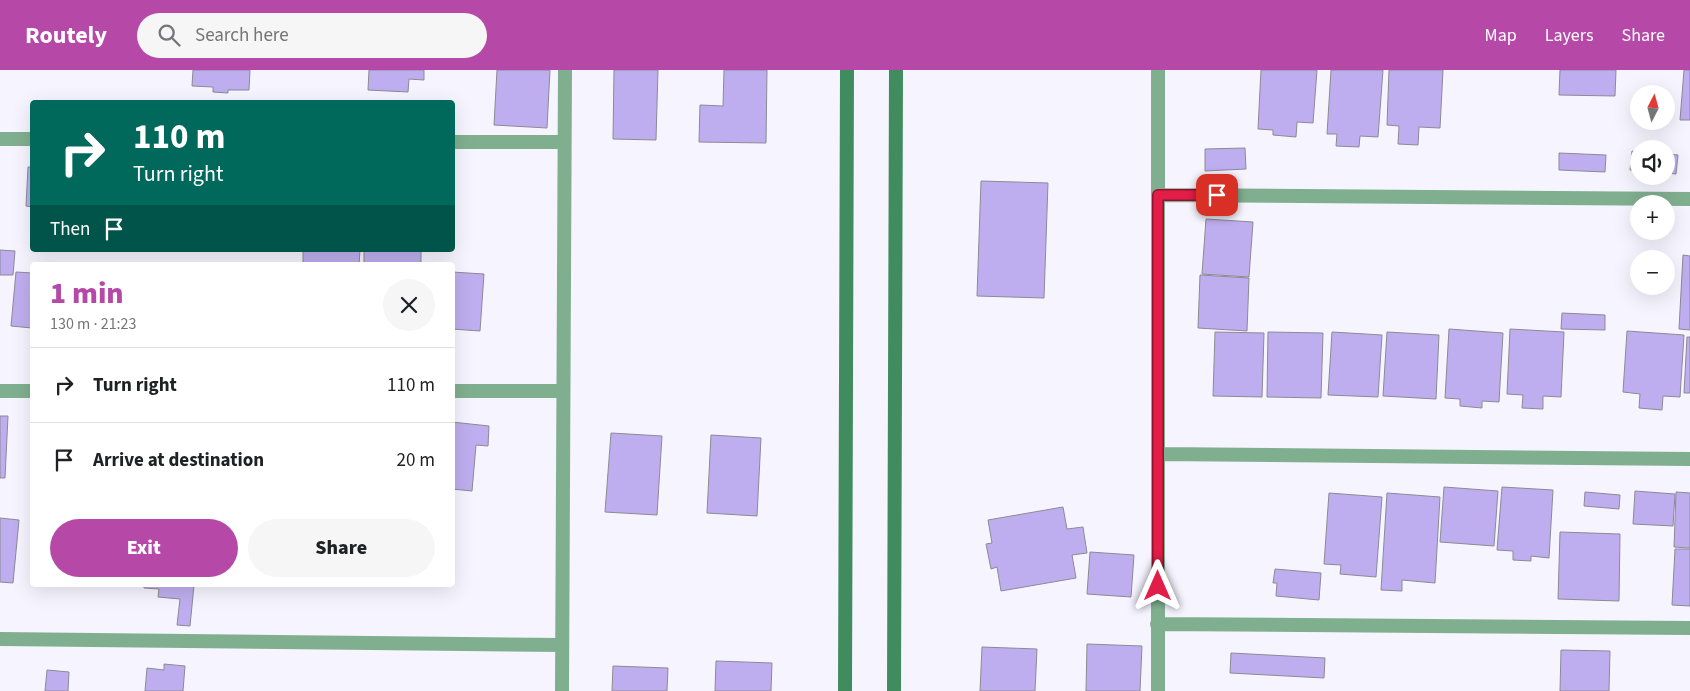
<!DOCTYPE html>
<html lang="en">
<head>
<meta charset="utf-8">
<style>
	body { margin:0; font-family:"Source Sans 3",sans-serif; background:#f6f6f6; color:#202124; height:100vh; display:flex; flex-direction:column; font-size:19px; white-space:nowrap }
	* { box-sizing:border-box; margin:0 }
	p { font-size:16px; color:#757577 }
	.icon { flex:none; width:28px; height:28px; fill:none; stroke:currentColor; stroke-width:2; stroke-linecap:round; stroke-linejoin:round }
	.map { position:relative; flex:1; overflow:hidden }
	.drawer { position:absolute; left:30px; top:192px; width:425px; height:325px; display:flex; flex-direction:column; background:#fff; border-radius:5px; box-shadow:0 5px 20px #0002 }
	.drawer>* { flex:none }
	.guide { position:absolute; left:30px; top:30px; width:425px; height:152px; border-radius:5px; box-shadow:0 5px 20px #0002; background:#00695c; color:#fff; overflow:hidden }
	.needle { width:32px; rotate:6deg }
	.buttons { position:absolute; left:1630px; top:15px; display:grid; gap:10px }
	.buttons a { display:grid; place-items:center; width:45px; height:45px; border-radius:50%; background:#fff; box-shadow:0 5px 20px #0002; font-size:25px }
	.pin { position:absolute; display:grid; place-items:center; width:42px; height:42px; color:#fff; margin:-21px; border-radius:10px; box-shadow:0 2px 8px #0006 }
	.me { position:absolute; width:55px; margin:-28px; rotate:0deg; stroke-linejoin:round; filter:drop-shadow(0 0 4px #0008) }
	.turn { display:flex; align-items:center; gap:18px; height:105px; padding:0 20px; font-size:22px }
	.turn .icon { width:65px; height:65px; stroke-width:2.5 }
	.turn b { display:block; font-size:35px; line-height:42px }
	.then { display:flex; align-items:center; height:48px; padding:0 20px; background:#0003; gap:10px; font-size:19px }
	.round { display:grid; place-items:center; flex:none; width:52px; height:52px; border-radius:26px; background:#f6f6f6 }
	.overview { display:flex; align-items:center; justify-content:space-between; height:85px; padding:0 20px }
	h1 { font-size:30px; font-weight:800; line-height:38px; color:#b649a8 }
	.button { display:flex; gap:10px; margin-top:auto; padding:10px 20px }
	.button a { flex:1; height:58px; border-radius:30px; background:#b649a8; color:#fff; font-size:20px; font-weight:800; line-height:58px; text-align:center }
	.button a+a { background:#f6f6f6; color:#202124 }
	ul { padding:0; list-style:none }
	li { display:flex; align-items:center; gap:15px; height:75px; padding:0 20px; border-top:1px solid #e0e0e0 }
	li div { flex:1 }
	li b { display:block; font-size:19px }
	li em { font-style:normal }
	header { display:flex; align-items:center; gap:30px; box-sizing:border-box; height:70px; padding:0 25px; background:#b649a8; color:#fff }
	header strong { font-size:24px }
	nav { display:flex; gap:28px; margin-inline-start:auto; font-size:18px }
	.search { width:350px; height:45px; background:#f6f6f6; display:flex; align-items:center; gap:12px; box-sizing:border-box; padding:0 18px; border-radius:28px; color:#757577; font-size:19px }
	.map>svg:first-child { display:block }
	.building { fill:#bfaeef; stroke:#8c8a94 }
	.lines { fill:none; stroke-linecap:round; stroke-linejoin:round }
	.minor { stroke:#80af8f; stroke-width:14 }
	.secondary { stroke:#418c5e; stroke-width:14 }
	.route-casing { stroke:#92132f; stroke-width:12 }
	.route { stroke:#e11d48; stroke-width:9 }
</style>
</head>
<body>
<header>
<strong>Routely</strong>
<div class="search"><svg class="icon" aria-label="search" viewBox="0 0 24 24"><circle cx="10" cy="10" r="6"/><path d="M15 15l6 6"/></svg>Search here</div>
<nav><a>Map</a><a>Layers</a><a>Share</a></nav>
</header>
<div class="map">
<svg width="1690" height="621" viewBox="0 0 1690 621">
	<rect width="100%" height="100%" fill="#f6f4fe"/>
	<!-- building -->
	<path class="building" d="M193,0h57l-1,20h-21v3l-15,-1v-5l-21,-1z
		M369,0h55v10l-15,-1 -1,13 -40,-2z
		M497,0h53l-3,58 -53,-3z
		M614,0h44l-2,70 -43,-1z
		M724,0h43l-1,73 -67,-1 1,-37 23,1z
		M1261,0h56l-4,53 -16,-1 -1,15 -23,-2v-5l-15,-1z
		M1331,0h52l-5,67 -18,-1 -1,11 -23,-1 1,-12h-10z
		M1389,0h54l-3,58 -21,-1 -1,18 -20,-1 1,-18 -12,-1z
		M1560,0h56l-1,26 -56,-1z
		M1684,0h6v50h-10z
		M1245,78l1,21 -41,2v-22z
		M1632,81l7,1v19l-9,-1z
		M1559,83l47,2 -1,17 -46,-2z
		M1666,84l12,1 -2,19 -10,-1z
		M28,97h4v40l-6,-1z
		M981,111l67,2 -4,115 -67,-2z
		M1206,149l47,3 -4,55 -47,-3z
		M0,180l15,1 -2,24h-13z
		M303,180h57l-1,15h-56z
		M364,180h57v15h-57z
		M1683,185l7,1v74l-11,-1z
		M16,202l16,1v55l-21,-2z
		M452,202l32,2 -4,57 -28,-2z
		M1200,205l49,3 -2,53 -49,-3z
		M1562,243l43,2v15l-44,-1z
		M1449,259l54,4 -4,69 -17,-1v7l-22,-2v-7l-15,-1z
		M1510,259l54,3 -3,65 -18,-1v13l-21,-1 1,-13 -16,-1z
		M1627,261l57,4 -4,62 -17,-1 -1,14 -23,-2 1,-14 -17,-2z
		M1215,262l49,1 -2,64 -49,-1z
		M1268,262l55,1 -2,65 -54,-1z
		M1332,262l50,3 -4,62 -50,-2z
		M1387,262l52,3 -3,64 -53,-3z
		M1687,267h3v56h-6z
		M0,346h8l-3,62h-5z
		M452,352l37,4 -1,20 -12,-1 -4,46 -20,-2z
		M611,363l51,3 -5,79 -52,-3z
		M711,365l50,3 -4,78 -50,-3z
		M1444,417l54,4 -4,55 -54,-4z
		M1502,417l51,3 -4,68 -18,-2v5l-18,-1v-9l-16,-1z
		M1635,421l40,3 -2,32 -40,-2z
		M1585,422l35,3 -1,14 -35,-3z
		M1676,422l14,1v55l-16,-1z
		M1329,423l53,4 -6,80 -36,-3 1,-9 -17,-1z
		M1387,423l53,4 -5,86 -33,-3v11l-21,-1z
		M1063,437l4,22 16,-2 4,26 -15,2 4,23 -75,13 -4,-24 -6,2 -5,-25 6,-1 -4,-23z
		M0,448l19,2 -6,63 -13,-1z
		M1560,462l60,2 -1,67 -61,-2z
		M1675,479h15v57l-18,-1z
		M1090,482l44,3 -3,42 -44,-3z
		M1275,499l46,4 -2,27 -43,-4 1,-13h-4z
		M144,515h50l-4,41 -13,-1 3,-26 -22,-2 1,-8 -15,-1z
		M1087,574l55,2 -2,45h-54z
		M982,577l55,2 -2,42h-55z
		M1561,580l49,1 -1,40h-49z
		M1231,583l94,5 -1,20 -94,-5z
		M716,591l56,2 -1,28h-56z
		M164,594l21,2 -2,25h-38l2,-23 17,2z
		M613,596l55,2 -1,23h-55z
		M47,600l22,2 -1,19h-23z"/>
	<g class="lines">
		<!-- minor -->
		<path class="minor" d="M0,69h32
			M452,72h112
			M1158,125l532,4
			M0,321h32
			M452,321h111
			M1158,384l532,5
			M1157,554l533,4
			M0,569l562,6
			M562,621l3,-621
			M1158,621v-621"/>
		<!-- secondary -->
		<path class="secondary" d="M845,621l2,-621
			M894,621l2,-621"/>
	</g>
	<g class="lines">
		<!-- route casing -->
		<g class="route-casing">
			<path id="route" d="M1158,516v-391h59"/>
		</g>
		<!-- route -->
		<use href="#route" class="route"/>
	</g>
</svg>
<div class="buttons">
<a><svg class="needle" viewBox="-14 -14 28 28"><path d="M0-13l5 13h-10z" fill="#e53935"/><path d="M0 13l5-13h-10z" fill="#757577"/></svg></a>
<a><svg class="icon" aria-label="sound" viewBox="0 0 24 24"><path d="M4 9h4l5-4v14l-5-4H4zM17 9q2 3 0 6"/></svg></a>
<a>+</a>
<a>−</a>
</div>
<div class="pin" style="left:1217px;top:125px;background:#d93025"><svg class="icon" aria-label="arrive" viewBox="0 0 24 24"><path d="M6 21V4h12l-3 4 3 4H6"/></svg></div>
<svg class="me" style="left:1158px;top:516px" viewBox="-20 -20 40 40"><path d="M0-17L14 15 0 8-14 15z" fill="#e11d48" stroke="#fff" stroke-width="4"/></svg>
<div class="guide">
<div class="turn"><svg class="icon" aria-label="right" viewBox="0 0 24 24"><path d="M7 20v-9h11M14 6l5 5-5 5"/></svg><div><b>110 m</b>Turn right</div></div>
<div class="then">Then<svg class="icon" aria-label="arrive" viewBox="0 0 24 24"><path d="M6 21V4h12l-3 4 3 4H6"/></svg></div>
</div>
<section class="drawer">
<div class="overview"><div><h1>1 min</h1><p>130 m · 21:23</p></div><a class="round"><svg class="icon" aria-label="close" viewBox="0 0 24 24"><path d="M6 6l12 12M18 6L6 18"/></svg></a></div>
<ul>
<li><svg class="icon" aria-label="right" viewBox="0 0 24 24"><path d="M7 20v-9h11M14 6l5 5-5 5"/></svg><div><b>Turn right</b></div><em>110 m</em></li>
<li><svg class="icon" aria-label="arrive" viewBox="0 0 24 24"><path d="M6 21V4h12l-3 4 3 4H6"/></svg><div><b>Arrive at destination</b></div><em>20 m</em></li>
</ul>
<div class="button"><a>Exit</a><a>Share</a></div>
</section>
</div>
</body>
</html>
